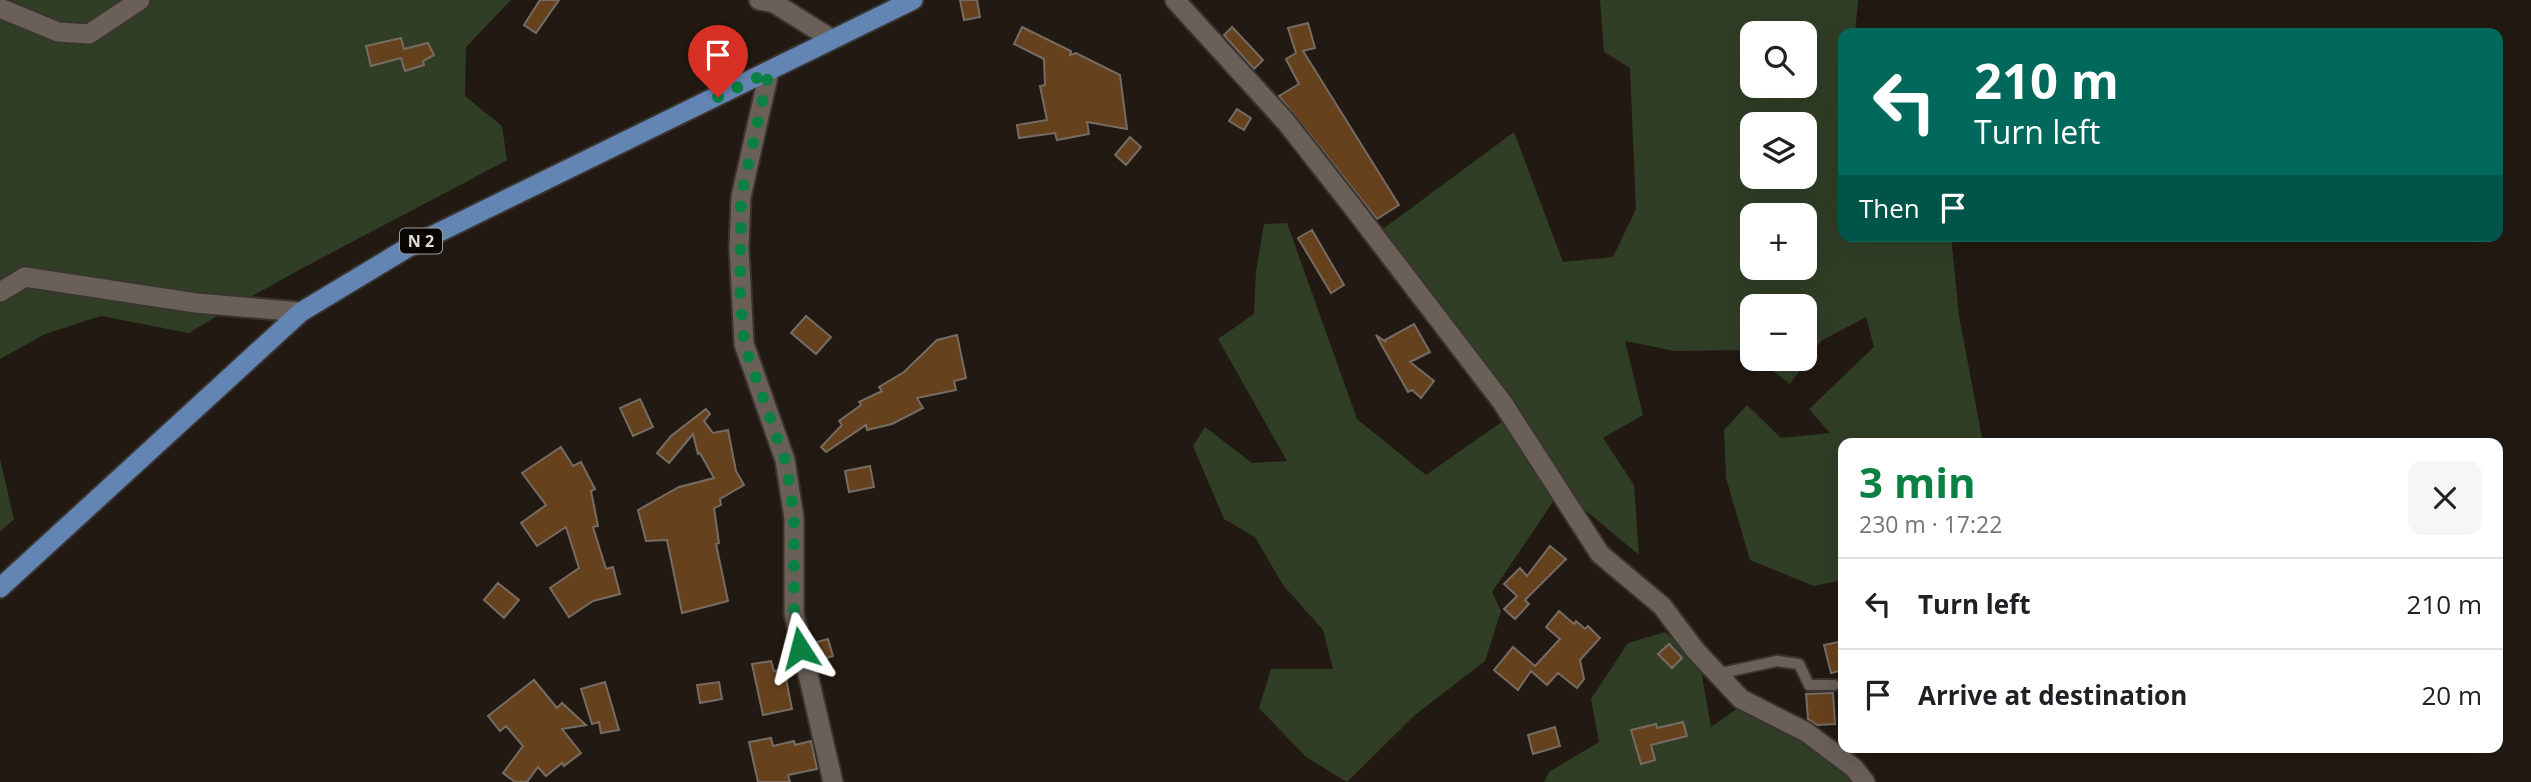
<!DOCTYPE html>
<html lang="en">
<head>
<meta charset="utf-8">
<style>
	body { margin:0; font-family:"Open Sans",sans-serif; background:#f6f6f6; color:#202124; height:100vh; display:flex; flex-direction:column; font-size:26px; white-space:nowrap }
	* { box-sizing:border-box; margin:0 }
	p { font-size:23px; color:#757577 }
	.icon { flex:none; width:38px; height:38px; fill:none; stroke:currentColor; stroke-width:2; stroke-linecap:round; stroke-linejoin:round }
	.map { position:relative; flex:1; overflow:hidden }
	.side { position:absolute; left:1838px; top:438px; width:665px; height:315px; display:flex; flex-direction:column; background:#fff; border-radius:14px; box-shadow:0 7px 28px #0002 }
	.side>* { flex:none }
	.top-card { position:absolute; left:1838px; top:28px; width:665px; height:214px; border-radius:14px; box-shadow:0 7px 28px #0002; background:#00695c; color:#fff; overflow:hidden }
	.fabs { position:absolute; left:1740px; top:21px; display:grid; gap:14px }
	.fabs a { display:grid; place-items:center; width:77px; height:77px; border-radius:14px; background:#fff; box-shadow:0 7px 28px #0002; font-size:35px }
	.pin { position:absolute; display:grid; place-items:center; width:60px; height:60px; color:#fff; margin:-72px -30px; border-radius:50% 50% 50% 0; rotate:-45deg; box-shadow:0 0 7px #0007 }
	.pin .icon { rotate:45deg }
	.me { position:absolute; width:77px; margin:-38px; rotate:351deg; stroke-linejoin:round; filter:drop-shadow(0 0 5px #0008) }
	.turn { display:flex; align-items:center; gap:24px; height:147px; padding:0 21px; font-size:32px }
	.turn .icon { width:91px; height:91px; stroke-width:2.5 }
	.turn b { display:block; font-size:49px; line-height:60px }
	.then { display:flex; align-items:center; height:66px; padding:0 21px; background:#0003; gap:14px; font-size:26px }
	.round { display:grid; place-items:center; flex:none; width:74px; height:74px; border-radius:14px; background:#f6f6f6 }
	.summary { display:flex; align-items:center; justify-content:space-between; height:119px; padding:0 21px }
	h1 { font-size:42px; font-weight:700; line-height:52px; color:#0b8043 }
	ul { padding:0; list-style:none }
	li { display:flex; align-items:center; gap:21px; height:91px; padding:0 21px; border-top:2px solid #e0e0e0 }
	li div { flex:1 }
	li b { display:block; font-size:26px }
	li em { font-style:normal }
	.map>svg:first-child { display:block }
	.green { fill:#303e26; fill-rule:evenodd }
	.building { fill:#66411d; stroke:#766c63; stroke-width:2 }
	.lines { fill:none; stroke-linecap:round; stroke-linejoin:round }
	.service-casing { stroke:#3a3431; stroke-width:14 }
	.minor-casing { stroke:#3a3431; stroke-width:23 }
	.primary-casing { stroke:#3a3431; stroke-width:23 }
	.service { stroke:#6a6058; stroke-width:10 }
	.minor { stroke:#6a6058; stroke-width:19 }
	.primary { stroke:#6385b4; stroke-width:19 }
	.route { stroke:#0b8043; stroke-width:12; stroke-dasharray:0 21.6 }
	.labels { text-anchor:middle; stroke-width:7; stroke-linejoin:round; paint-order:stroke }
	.shield { fill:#080604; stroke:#a09b97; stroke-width:2 }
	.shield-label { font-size:16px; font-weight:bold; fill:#e1dbd6 }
</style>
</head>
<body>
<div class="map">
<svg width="2531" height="782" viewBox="0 0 2531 782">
	<rect width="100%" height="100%" fill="#221912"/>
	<!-- green -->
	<path class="green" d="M0,0h511l-45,47 -1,49 37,30 5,34c-106,58 -215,110 -318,173l-88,-17 -56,18 -45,25z
		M1600,0h258l-3,33h-12v203h108l8,80 24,127h-140v137l-29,6 -64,-26 -24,-82 -2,-48 23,-25 34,33 49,-5 -21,-24 65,-62 -8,-30 -45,24 -31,43 -33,-25h47v-53h-52v49l-7,-5 -70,1 -50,-10 18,74 -40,23 31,47 5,70 -78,-65 -69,102 9,19 -16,50 -70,54 -68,67 -41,-25 -47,-49 12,-39h62l-10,-39 -40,-45 -28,-48 -31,-18 -31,-73 12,-19 47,36 35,-2 -69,-122 36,-25 2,-43 8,-47 23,-1 70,196 69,56 87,-61 -130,-185 131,-97 49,130 50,-5 23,-48 -6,-141 -26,-16zM1752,33h52v53h-52zM1752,124h52v53h-52zM1752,215h52v53h-52z
		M0,459l14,60 -14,13z
		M1665,632l35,32 11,63 27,-19 40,8 76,66h-310l5,-10 50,-30 -8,-43 37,-56z"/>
	<!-- building -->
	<path class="building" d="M540,0h19l-23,33 -12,-8z
		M960,0h17l3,17 -16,3z
		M1308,23l7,25 -12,3 96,154 -22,14 -98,-123 20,-12 -13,-25 10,-6 -8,-25z
		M1022,27l49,24 -1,4 6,-2 44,22 7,54 -40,-7 2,12 -32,6 -2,-7 -36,5 -2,-13 30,-5 -7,-34 5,-1 -1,-26 -30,-15z
		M1232,27l31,33 -9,9 -30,-34z
		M401,38l3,11 24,-6 6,12 -11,6 1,4 -19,6 -4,-13 -30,8 -5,-20z
		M1237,109l14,9 -7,12 -15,-9z
		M1130,137l11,10 -15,18 -11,-10z
		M1312,230l32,55 -13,8 -33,-55z
		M806,316l25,21 -15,17 -25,-21z
		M1414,324l16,28 -20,10 24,19 -13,17 -9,-8 -4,2 -32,-57 10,7 -1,-2z
		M957,335l9,43 -12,3 2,9 -39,8 6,10 -31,16 -25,6 -1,-5 -40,27 -5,-5 21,-22 -3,-4 22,-16 -2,-3 23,-11 -3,-4 25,-15 33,-32z
		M640,399l13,28 -20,9 -13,-28z
		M706,409l4,5 -6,7 9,12 15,-3 8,41 8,14 -24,14 1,6 -7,3 5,35 -3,1 12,57 -46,12 -15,-73 -21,1 -8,-31 41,-23 35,-9 -14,-25 -2,1 -5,-20 -24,29 -12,-10 14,-17z
		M561,447l12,19 8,-4 14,27 -4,2 7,35 -5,1 13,42 7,-2 7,27 -27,7 -24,16 -19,-29 29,-20 -13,-41 -29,19 -16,-23 25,-18 -24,-32z
		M870,466l4,21 -25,5 -4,-21z
		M1550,546l16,13 -41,41 4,4 -14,15 -11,-10 13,-13 -13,-12 16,-16 7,8z
		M498,583l21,17 -15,18 -20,-18z
		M1559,611l15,13 2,-3 9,8 3,-3 12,12 -20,22 4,19 -7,9 -19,-15 -11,12 -16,-14 -13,19 -24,-20 19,-23 22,19 25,-27 -14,-12z
		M828,639l5,17 -16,5 -4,-18z
		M1843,641v29l-12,3 -7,-28z
		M1669,644l13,14 -10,10 -14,-14z
		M771,661l3,10 10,-2 8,40 -29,6 -11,-51z
		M534,680l23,28 5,-5 24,22 -24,4 19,24 -17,13 -2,-3 -16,13 -8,-9 -11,15h-12l-12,-9 20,-27 -17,-20 -6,5 -12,-15z
		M605,682l14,48 -18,3 -2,-11 -7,2 -11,-35z
		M719,682l3,17 -22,4 -3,-18z
		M1833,693l2,31 -18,1 -9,-6 -2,-25z
		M1683,722l4,14 -36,9 4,15 -14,4 -10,-34 25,-6 1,4z
		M1555,727l5,19 -27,8 -5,-19z
		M771,738l2,8 21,-5 1,4 16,-4 6,28 -29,6 2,7h-32l-9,-40z"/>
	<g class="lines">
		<!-- service casing -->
		<g class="service-casing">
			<path id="service" d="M1717,674l60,-13 22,3 10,21h25"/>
		</g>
		<!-- minor casing -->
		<g class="minor-casing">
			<path id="minor" d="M759,0l15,3 56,35
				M1175,0l111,122 69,88 147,192 98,152 62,52 33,44 46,49 65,33 48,36 11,14
				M0,8l58,24 31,2 51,-34
				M769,72l-28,125 -2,51 5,96 41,116 9,58v96l39,168
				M0,292l25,-15 171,26 105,9"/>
		</g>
		<!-- primary casing -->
		<g class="primary-casing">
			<path id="primary" d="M0,588l301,-276 106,-64 506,-248"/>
		</g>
		<!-- service -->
		<use href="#service" class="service"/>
		<!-- minor -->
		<use href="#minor" class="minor"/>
		<!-- primary -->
		<use href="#primary" class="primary"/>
	</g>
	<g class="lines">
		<!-- route -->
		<path class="route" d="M718,97l51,-25 -28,125 -1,95 4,52 41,116 5,27 4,31v96l6,34"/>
	</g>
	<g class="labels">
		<!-- shield labels -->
		<rect class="shield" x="400" y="228.5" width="42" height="25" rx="5"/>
		<g class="shield-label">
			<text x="421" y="247">N 2</text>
		</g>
	</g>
</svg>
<div class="fabs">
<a><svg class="icon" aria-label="search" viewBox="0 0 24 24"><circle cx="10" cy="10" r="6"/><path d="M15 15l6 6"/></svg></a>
<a><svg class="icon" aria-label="layers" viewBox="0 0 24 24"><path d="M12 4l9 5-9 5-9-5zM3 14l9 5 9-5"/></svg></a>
<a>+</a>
<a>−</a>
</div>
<div class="pin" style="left:718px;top:97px;background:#d93025"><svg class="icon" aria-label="arrive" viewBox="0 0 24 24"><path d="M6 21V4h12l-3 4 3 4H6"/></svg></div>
<svg class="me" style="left:800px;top:648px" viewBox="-20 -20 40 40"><path d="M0-17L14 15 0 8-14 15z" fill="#0b8043" stroke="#fff" stroke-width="4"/></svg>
<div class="top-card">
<div class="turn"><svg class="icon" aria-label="left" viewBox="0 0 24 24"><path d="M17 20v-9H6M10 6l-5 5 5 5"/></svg><div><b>210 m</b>Turn left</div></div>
<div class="then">Then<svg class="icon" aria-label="arrive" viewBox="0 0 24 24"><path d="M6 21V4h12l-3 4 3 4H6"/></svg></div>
</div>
<section class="side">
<div class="summary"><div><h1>3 min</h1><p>230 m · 17:22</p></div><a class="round"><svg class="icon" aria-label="close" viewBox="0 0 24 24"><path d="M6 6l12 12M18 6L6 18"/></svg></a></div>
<ul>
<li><svg class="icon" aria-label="left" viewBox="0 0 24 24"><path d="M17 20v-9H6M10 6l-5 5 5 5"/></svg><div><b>Turn left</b></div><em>210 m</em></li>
<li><svg class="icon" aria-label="arrive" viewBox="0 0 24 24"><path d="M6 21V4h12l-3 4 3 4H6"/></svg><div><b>Arrive at destination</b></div><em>20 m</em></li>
</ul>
</section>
</div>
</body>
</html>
